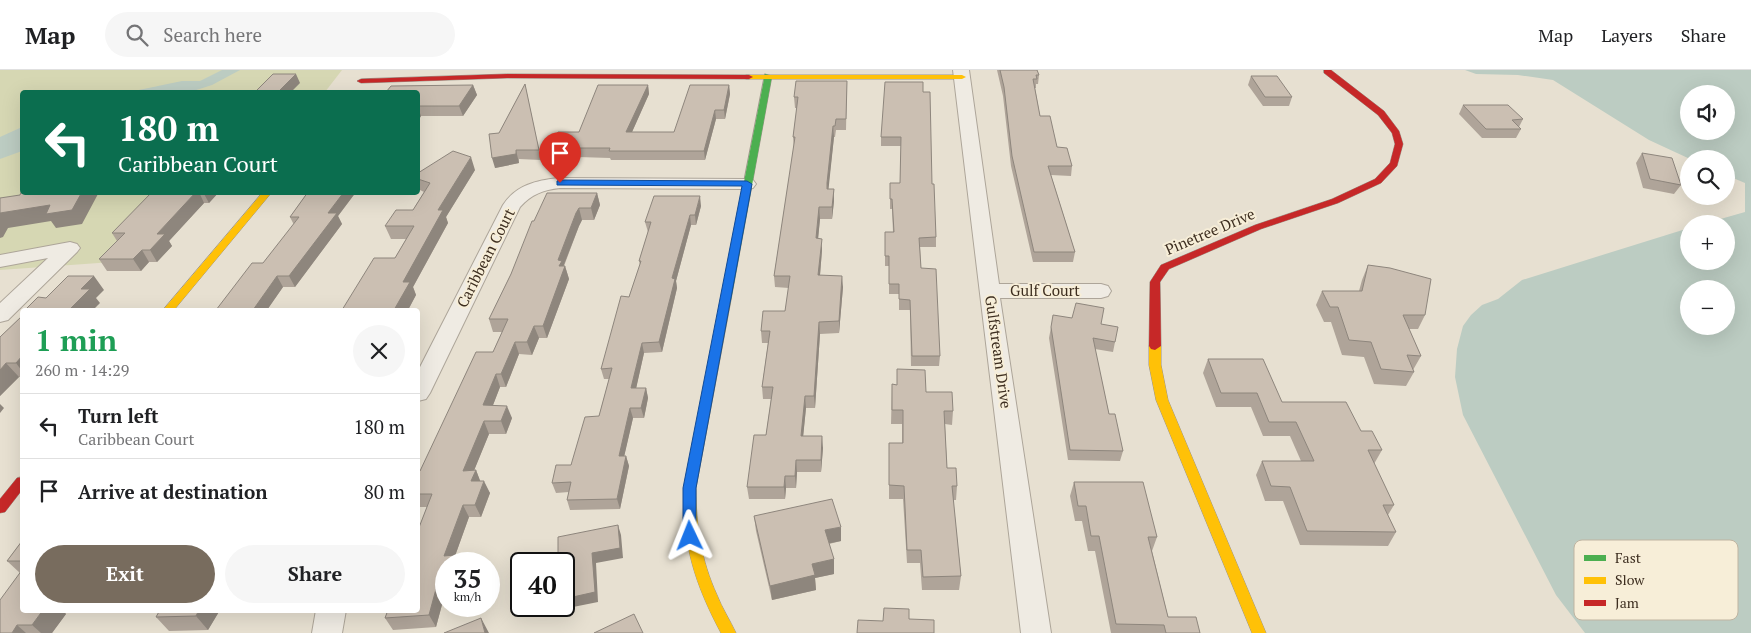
<!DOCTYPE html>
<html lang="en">
<head>
<meta charset="utf-8">
<style>
	body { margin:0; font-family:"PT Serif",serif; background:#f6f6f6; color:#202124; height:100vh; display:flex; flex-direction:column; font-size:19px; white-space:nowrap }
	* { box-sizing:border-box; margin:0 }
	p { font-size:16px; color:#757577 }
	.icon { flex:none; width:28px; height:28px; fill:none; stroke:currentColor; stroke-width:2; stroke-linecap:round; stroke-linejoin:round }
	.map { position:relative; flex:1; overflow:hidden }
	.details { position:absolute; left:20px; top:238px; width:400px; height:305px; display:flex; flex-direction:column; background:#fff; border-radius:5px; box-shadow:0 5px 20px #0002 }
	.details>* { flex:none }
	.top-card { position:absolute; left:20px; top:20px; width:400px; height:105px; border-radius:5px; box-shadow:0 5px 20px #0002; background:#0b6e4f; color:#fff; overflow:hidden }
	.buttons { position:absolute; left:1680px; top:15px; display:grid; gap:10px }
	.buttons a { display:grid; place-items:center; width:55px; height:55px; border-radius:50%; background:#fff; box-shadow:0 5px 20px #0002; font-size:25px }
	.speed { position:absolute; left:435px; top:482px; display:flex; gap:10px; font-size:25px; font-weight:700; text-align:center }
	.speed>* { display:grid; place-content:center; width:65px; height:65px; border-radius:50%; background:#fff; box-shadow:0 5px 20px #0002; line-height:1 }
	.speed small { font-size:12px; font-weight:400 }
	.speed .limit { border:2px solid #111; border-radius:8px; background:#fff; color:#111 }
	.pin { position:absolute; display:grid; place-items:center; width:42px; height:42px; color:#fff; margin:-51px -21px; border-radius:50% 50% 50% 0; rotate:-45deg; box-shadow:0 0 5px #0007 }
	.pin .icon { rotate:45deg }
	.me { position:absolute; width:55px; margin:-28px; rotate:358deg; stroke-linejoin:round; filter:drop-shadow(0 0 4px #0008) }
	.turn { display:flex; align-items:center; gap:18px; height:105px; padding:0 15px; font-size:22px }
	.turn .icon { width:65px; height:65px; stroke-width:2.5 }
	.turn b { display:block; font-size:35px; line-height:42px }
	.round { display:grid; place-items:center; flex:none; width:52px; height:52px; border-radius:26px; background:#f6f6f6 }
	.overview { display:flex; align-items:center; justify-content:space-between; height:85px; padding:0 15px }
	h1 { font-size:30px; font-weight:600; line-height:38px; color:#1e9e55 }
	.primary-button { display:flex; gap:10px; margin-top:auto; padding:10px 15px }
	.primary-button a { flex:1; height:58px; border-radius:30px; background:#786c5e; color:#fff; font-size:20px; font-weight:600; line-height:58px; text-align:center }
	.primary-button a+a { background:#f6f6f6; color:#202124 }
	ul { padding:0; list-style:none }
	li { display:flex; align-items:center; gap:15px; height:65px; padding:0 15px; border-top:1px solid #e0e0e0 }
	li div { flex:1 }
	li b { display:block; font-size:19px }
	li em { font-style:normal }
	header { display:flex; align-items:center; gap:30px; box-sizing:border-box; height:70px; padding:0 25px; background:#fff; border-bottom:1px solid #e0e0e0 }
	header strong { font-size:24px }
	nav { display:flex; gap:28px; margin-inline-start:auto; font-size:18px }
	.search { width:350px; height:45px; background:#f6f6f6; display:flex; align-items:center; gap:12px; box-sizing:border-box; padding:0 18px; border-radius:28px; color:#757577; font-size:19px }
	.map>svg:first-child { display:block }
	.green { fill:#d6d7b3 }
	.water { fill:#bcccc2; fill-rule:evenodd }
	.lines { fill:none; stroke-linecap:round; stroke-linejoin:round }
	.street-casing { stroke:#ada599; stroke-width:2 }
	.fast-casing { stroke:#9c958a; stroke-width:1 }
	.slow-casing { stroke:#9c958a; stroke-width:1 }
	.jam-casing { stroke:#9c958a; stroke-width:1 }
	.street { fill:#efebe3; fill-rule:evenodd }
	.fast { fill:#4caf50; fill-rule:evenodd }
	.slow { fill:#ffc107; fill-rule:evenodd }
	.jam { fill:#c62828; fill-rule:evenodd }
	.wall { fill:#afa499 }
	.shaded-wall { fill:#8e867d }
	.building { fill:#cbbfb2; stroke:#8e867d }
	.route { fill:#1a73e8; stroke:#114b97 }
	.labels { text-anchor:middle; stroke-width:4; stroke-linejoin:round; paint-order:stroke }
	.street-label { font-size:15px; fill:#3d2e20; stroke:#f7eed8 }
	.key { fill:#f7eed8; stroke:#bfb4a1; stroke-width:1 }
	.key-label { font-size:14px; fill:#3d2e20 }
</style>
</head>
<body>
<header>
<strong>Map</strong>
<div class="search"><svg class="icon" aria-label="search" viewBox="0 0 24 24"><circle cx="10" cy="10" r="6"/><path d="M15 15l6 6"/></svg>Search here</div>
<nav><a>Map</a><a>Layers</a><a>Share</a></nav>
</header>
<div class="map">
<svg width="1751" height="563" viewBox="0 0 1751 563">
	<rect width="100%" height="100%" fill="#e7e0d1"/>
	<!-- green -->
	<path class="green" d="M0,0h342l-17,22h-303v100l186,1 -81,68 -127,9z"/>
	<!-- water -->
	<path class="water" d="M222,0h18l-28,15 -22,7h-76l20,-1 48,-10h18z
		M1465,0h286v563h-166l-29,-38 -93,-180 -8,-38 2,-28 6,-23 8,-11 11,-10 16,-6 24,-19 167,-52v33h37v-37h-23l42,-12v-29l-19,-8v-16h-36l-41,-19 -96,-60 -35,-5 -42,-1zM1689,24h37v37h-37zM1689,219h37v37h-37z
		M22,57v24l-22,8v-22z"/>
	<g class="lines">
		<!-- street casing -->
		<g class="street-casing">
			<path id="street" d="M953,0h16l30,214h102l7,2 3,5 -3,5 -7,2h-101l51,335h-30z
				M560,108l187,1 6,1 3,4 -3,4 -6,1 -187,-1c-17,2 -28,6 -40,19l-90,186 -4,6 -8,2v-30l85,-166c13,-20 34,-25 57,-27z
				M70,172l7,2 3,4 -3,4 -69,68 -8,2v-19l48,-45 -48,9v-12z
				M316,540h30l-4,23h-30z"/>
		</g>
		<!-- fast casing -->
		<g class="fast-casing">
			<path id="fast" d="M765,4l7,2 -41,224 -5,3 -5,-3z"/>
		</g>
		<!-- slow casing -->
		<g class="slow-casing">
			<path id="slow" d="M746,5h216l4,2 -4,2h-216z
				M263,122h9l-98,118h-11z
				M726,227l5,3 -35,188c0,38 5,72 21,107 5,13 13,25 19,38h-15c-26,-49 -39,-89 -37,-145l37,-188z
				M1155,272l6,4v19l7,35 98,233h-14l-96,-233 -7,-35v-19z"/>
		</g>
		<!-- jam casing -->
		<g class="jam-casing">
			<path id="jam" d="M1324,0h7l53,41 15,20 4,13 -6,22 -16,17 -43,20 -77,26 -92,40 -9,13 1,64 -6,4 -4,-1 -2,-3 1,-64 11,-17 94,-40 77,-26 43,-20 15,-16 5,-19 -3,-11 -14,-18 -54,-42z
				M507,4l242,1 4,2 -4,2 -242,-1 -146,5 -4,-2 4,-2z
				M22,407v13l-17,22 -5,1v-14l17,-21z"/>
		</g>
		<!-- street -->
		<use href="#street" class="street"/>
		<!-- fast -->
		<use href="#fast" class="fast"/>
		<!-- slow -->
		<use href="#slow" class="slow"/>
		<!-- jam -->
		<use href="#jam" class="jam"/>
	</g>
	<!-- wall -->
	<path class="wall" d="M997,0h40l2,5 -1,9h-2v4h-1l5,28 17,31 15,19 -1,10 -20,-1 24,77 -2,10h-40l-22,-96 -8,-70z
		M1251,6l41,21 -3,9h-26l-15,-21z
		M847,11l-1,49h-10l-1,7h-1l-6,52h6v12l-2,18h-12l-2,19 4,12 -2,25 23,12 -4,46 -19,1 -5,74h-9l-3,28 20,12 -2,24h-24l-1,16h-10l-1,11h-36l-2,-12 19,-52 5,-36h-8l-1,-12 6,-44h-6l-1,-12 24,-20 4,-23 -14,-1 -1,-11 20,-129 -1,-10 4,-29h-2l-1,-11z
		M525,14l16,76 -22,-1v4l-24,5 4,-35z
		M473,15l4,10 -14,21h-42l-3,5v-29z
		M648,15l1,9 -17,38h42l55,-47 1,9 -5,25h-9l-11,41h-94l-1,-2 -32,-1 -2,3h-24l-3,-10 30,-18z
		M923,22l9,92 4,53v10h-16l1,21 19,88 -1,10h-28l-1,-56h-11v-16h-10v-28h-4v-34h8l-1,-23h-2v-26h10l1,-37h-20v-9z
		M1463,35l60,14 -4,8 2,2 -5,9h-34l-23,-24z
		M1642,83l39,32 -7,9 -31,-6 -7,-25z
		M475,100l-29,47 2,6 -35,64 3,8 -8,15h-66l53,-52 11,-19h-15l-6,-13 28,-16 11,-18 -6,-3v-16z
		M151,122h68l-10,11h-5l-35,38 3,5 -15,16h-8l-8,9h-34l-8,-12 18,-18 -5,-8 40,-40z
		M308,122h48l-18,24 4,8 -47,63h-12l-16,23h-51l47,-47 31,-38 -4,-8z
		M597,123l3,12 -6,15h-12l-3,6 -15,40h1l4,13 -22,59h-8l-7,17 -13,-1 -13,33h-6l-7,18 19,13 -6,16h-17l-15,36h2l4,11 10,12 -9,24h-12l-14,39 -9,8v37h-3l-7,26 -43,3 -8,-12 42,-111h-9v-36h2l73,-119 9,-20h-9l-4,-13 22,-45 23,-53z
		M701,136l-5,19h-5l-15,56 1,7 -15,64 -18,1 -8,35h10l2,10 -4,20h-11l-9,38h2l3,10 -9,43 -50,1 -3,-10 2,-8 -13,1 -4,-10 19,-18 28,-49 10,-37h-5l-3,-10 28,-72 11,-32 -1,-4 9,-29 -3,-10z
		M1368,195l57,50 -7,14h-9l12,27 -8,14 1,2 -8,14 -32,-2 -10,-27 -22,-2 -11,-33h-7l-8,-17 6,-14h37l3,-11z
		M22,242v65h-3l-19,19v-59l22,-20 -2,-2z
		M1072,248l29,6 14,18 -2,10 -18,-3 14,65 14,37 -3,10 -52,-1 -19,-122 2,-11z
		M1208,289l74,43 79,29 21,19 -8,14 20,41 -6,10 8,17 -8,14 -88,-1 -17,-44h-18l-9,-26 6,-14h39l-11,-25h-27l-12,-29h-35l-13,-34z
		M892,314l34,8 27,19 -1,14 -7,-1 2,44 10,18 -1,14h-3l8,76 -2,14h-37l-2,-27h-13l-4,-64h-14v-56h13v-19h-11z
		M1074,412l83,55 -5,14 16,66 32,16h-89l-16,-82h-7l-6,-30h-7l-5,-25z
		M754,446l87,25 -12,3 5,15v15l-19,4 1,12 -44,10 -16,-69z
		M22,471v69h40l4,4 -14,19h-52l20,-60 -13,-12z
		M157,540h63l-12,20 -39,1 -13,-14 3,-5z"/>
	<!-- shaded-wall -->
	<path class="shaded-wall" d="M296,4l4,9 -9,9h-13z
		M473,15l4,10 -14,21 -4,-10z
		M648,15l1,9 -21,47 -2,-9z
		M729,15l1,9 -5,25 -1,-9z
		M418,37l3,9 -3,5z
		M715,40l1,9 -11,41 -1,-9z
		M833,56l1,11 -6,57 -1,-11z
		M575,78l3,9 -2,3 -2,-10z
		M516,80l3,13 -24,5 -3,-10z
		M471,87l4,13 -29,47 2,6 -35,64 3,8 -8,15h-14l9,-28 35,-72z
		M834,119v12l-2,18v-12z
		M82,122h15l1,2 -16,30 -26,4 -5,-7 -43,7 -5,9 -3,1v-25z
		M196,122h3l5,11 -35,38 3,5 -15,16 -7,-12 7,-16z
		M203,122h16l-10,11z
		M344,122h12l-18,24 4,8 -47,63 -6,-11 39,-63z
		M597,123l3,12 -6,15 -3,-12z
		M700,126l1,10 -5,19 -1,-10z
		M819,137l1,12 -3,31 -1,-12z
		M579,138l3,12 -3,6 -16,41 2,-1 4,13 -22,59 -4,-12 15,-66 18,-47z
		M690,145l1,10 -15,56 1,7 -15,64 -3,-10 13,-64z
		M822,169v11l-3,37 -1,-12z
		M142,180l7,12 -8,9 -8,-12z
		M94,206l10,14 -8,8 4,5 -7,7h-24l12,-21z
		M277,206l6,11 -16,23h-14z
		M842,206l1,11 -4,46v-12z
		M819,252l1,12 -5,74 -1,-12z
		M534,256l5,12 -7,17 -5,-13z
		M515,272l4,12 -13,33 -5,-13z
		M642,273l2,10 -10,45 -3,-10z
		M22,286v15l-6,-8z
		M6,293l13,14 -19,19v-26z
		M496,304l4,13 -12,31 -5,-13z
		M646,318l2,10 -4,20 -3,-10z
		M805,326l1,12 -4,40 -1,-12z
		M0,334l4,4 -4,5z
		M507,336l5,12 -6,16 -5,-13z
		M630,338l3,10 -11,48 -3,-10z
		M484,351l5,13 -20,49 -6,-12z
		M822,366l1,12 -2,24v-12z
		M626,386l3,10 -9,43 -3,-10z
		M796,390l1,12 -1,16 -1,-12z
		M476,400l5,13 -10,-2z
		M785,406l1,12 -1,11 -1,-12z
		M484,411l6,12 -9,24 -6,-12z
		M463,435l6,12 -14,39 4,8h-11l-4,-8z
		M618,455l3,10 2,23 -27,5 2,39 -35,7 -1,-3h2v-7l28,-46z
		M841,457v14l-15,3 -1,-14z
		M834,489v15l-19,4 1,12 -44,10 -2,-14 42,-22z
		M436,519l7,12 -7,26 -7,-12z
		M43,540h19l4,4 -14,19h-11l-9,-8z
		M199,540h21l-12,20 -12,-14z
		M481,548l8,15h-4z
		M17,555l9,8h-14z"/>
	<!-- building -->
	<path class="building" d="M1000,0h37l2,5h-3l1,4h-4l7,37h10l7,31 10,1 5,18h-24l27,86h-41l-22,-96 -8,-69z
		M273,4h23l-18,18h-23z
		M1251,6h26l15,21h-27z
		M796,11h51l-1,38h-10l-1,7h-2l-6,57v6h7l-2,18h-13l-3,31 6,1 -4,36 24,1 -3,45 -20,1 -5,74h-9l-4,40h21l-1,24h-25l-1,16h-10l-1,11h-37l7,-52h12l7,-48h-11l8,-56h-9l2,-20h22l5,-35h-16l21,-139h-2l5,-40h-4z
		M885,12h38v10h7l2,92h2l2,53 -17,1 2,30 15,1 4,87h-28l-2,-56 -11,-1v-15h-10v-28h-4v-24h9l-2,-33h-2v-16h10l1,-46h-20z
		M525,14l14,66h-23v4l-24,4 -3,-24 10,-1z
		M473,15l-14,21h-41v-14h-32l5,-6z
		M598,15h50l-22,47h48l16,-47h39l-5,25h-9l-11,41h-95l1,-3h-35l-1,2h-25l9,-18h21z
		M1463,35h45l15,14 -11,1 9,9h-35z
		M453,81l18,6 -33,53h5l-40,72h7l-16,28h-52l32,-52h21l19,-32h-29l11,-16h17l17,-27 -12,-4v-6z
		M1642,83l30,5 9,27 -31,-6z
		M22,120v2h60l-10,18 -26,4 4,-9 -50,8v-15l20,-3z
		M152,122h44l-39,42h8l-15,16h-8l-9,9h-34l26,-26h-13z
		M308,122h36l-16,21h9l-48,63h-12l-24,34h-37l36,-47h11l36,-46h-9z
		M547,123h50l-6,15h-12l-3,5 -18,47 4,1 -3,5h6l-22,60h-9l-7,16h-12l-14,32h-5l-13,31 24,1 -6,15h-17l-21,50 13,-1 -5,11h13l-9,24h-12l-19,51 11,-1 -3,9h-6v24l-10,1 -7,26 -44,3 3,-8h30v-80l14,-36h-14v-23h2l56,-119h17l15,-33h-19l22,-45 21,-53h2z
		M654,126h46l-5,19h-5l-18,63 3,1 -16,63 -17,1 -11,45h15l-5,20h-11l-11,48h7l-9,43 -50,1 4,-18 -19,1 4,-18h15l14,-48 14,-1 13,-48 -11,1 20,-73 8,1 12,-36h-2l12,-39h-6z
		M1368,195l22,3 41,11 -6,36h-22l18,41 -14,-1 7,17 -33,-3 -10,-27 -22,-2 -11,-33h-8l-8,-16h40z
		M68,206h26l-13,13h9l-21,21h-44l13,-13 8,1z
		M1076,233l28,5 -3,16 17,3 -3,15 -22,-4 16,76h6l8,37 -53,-1 -19,-123 2,-12 19,3z
		M22,246v40l-6,7h-10l-6,7v-33z
		M1208,289h55l19,43h64l15,29h11l10,19h-14l26,55h-11l13,27 -89,-1 -17,-44 -19,-1 -9,-25h52l-18,-39h-27l-12,-29h-36z
		M897,299l28,1 1,22h26l1,19h-9l3,57h9l1,18h-5l9,90 -38,1 -2,-27h-14l-3,-64 -15,-1v-42h14v-33h-11v-26l5,1z
		M1074,412h69l14,55h-9l20,80h28l4,16h-34l-2,-8 -48,-1 -17,-88h-8l-5,-30h-8z
		M832,429l9,28 -16,3 9,29 -22,5 3,11 -45,11 -16,-70z
		M618,455l2,23 -28,5 3,39 -31,7v-35h-6v-27z
		M22,471v20h-15z
		M22,500v40h21l-11,15h-15l-5,8h-12v-33z
		M884,538l25,1v10l25,1v13h-77l1,-13 25,1z
		M160,540h39l-3,6 -40,1z
		M634,544l9,19h-49z
		M481,548l4,15h-41z"/>
	<!-- route -->
	<path class="route" d="M560,110l187,1 5,3 -56,304v48l-2,4 -4,2 -5,-2 -2,-4v-48l59,-302 -185,-1v-4z"/>
	<g class="labels">
		<!-- street labels -->
		<g class="street-label">
			<text transform="translate(1210 162) rotate(-23)" y="5">Pinetree Drive</text>
			<text transform="translate(486 188) rotate(-63)" y="5">Caribbean Court</text>
			<text x="1045" y="226">Gulf Court</text>
			<text transform="translate(998 282) rotate(82)" y="5">Gulfstream Drive</text>
		</g>
	</g>
	<!-- legend -->
	<rect x="1574" y="470" width="164" height="80" rx="8" class="key"/>
	<rect x="1584" y="485" width="22" height="6" fill="#4caf50"/>
	<rect x="1584" y="507" width="22" height="7" fill="#ffc107"/>
	<rect x="1584" y="530" width="22" height="6" fill="#c62828"/>
	<g class="key-label">
		<text x="1615" y="493">Fast</text>
		<text x="1615" y="515">Slow</text>
		<text x="1615" y="538">Jam</text>
	</g>
</svg>
<div class="buttons">
<a><svg class="icon" aria-label="sound" viewBox="0 0 24 24"><path d="M4 9h4l5-4v14l-5-4H4zM17 9q2 3 0 6"/></svg></a>
<a><svg class="icon" aria-label="search" viewBox="0 0 24 24"><circle cx="10" cy="10" r="6"/><path d="M15 15l6 6"/></svg></a>
<a>+</a>
<a>−</a>
</div>
<div class="speed"><div>35<small>km/h</small></div><div class="limit">40</div></div>
<div class="pin" style="left:560px;top:113px;background:#d93025"><svg class="icon" aria-label="arrive" viewBox="0 0 24 24"><path d="M6 21V4h12l-3 4 3 4H6"/></svg></div>
<svg class="me" style="left:690px;top:466px" viewBox="-20 -20 40 40"><path d="M0-17L14 15 0 8-14 15z" fill="#1a73e8" stroke="#fff" stroke-width="4"/></svg>
<div class="top-card">
<div class="turn"><svg class="icon" aria-label="left" viewBox="0 0 24 24"><path d="M17 20v-9H6M10 6l-5 5 5 5"/></svg><div><b>180 m</b>Caribbean Court</div></div>
</div>
<section class="details">
<div class="overview"><div><h1>1 min</h1><p>260 m · 14:29</p></div><a class="round"><svg class="icon" aria-label="close" viewBox="0 0 24 24"><path d="M6 6l12 12M18 6L6 18"/></svg></a></div>
<ul>
<li><svg class="icon" aria-label="left" viewBox="0 0 24 24"><path d="M17 20v-9H6M10 6l-5 5 5 5"/></svg><div><b>Turn left</b><p>Caribbean Court</p></div><em>180 m</em></li>
<li><svg class="icon" aria-label="arrive" viewBox="0 0 24 24"><path d="M6 21V4h12l-3 4 3 4H6"/></svg><div><b>Arrive at destination</b></div><em>80 m</em></li>
</ul>
<div class="primary-button"><a>Exit</a><a>Share</a></div>
</section>
</div>
</body>
</html>
